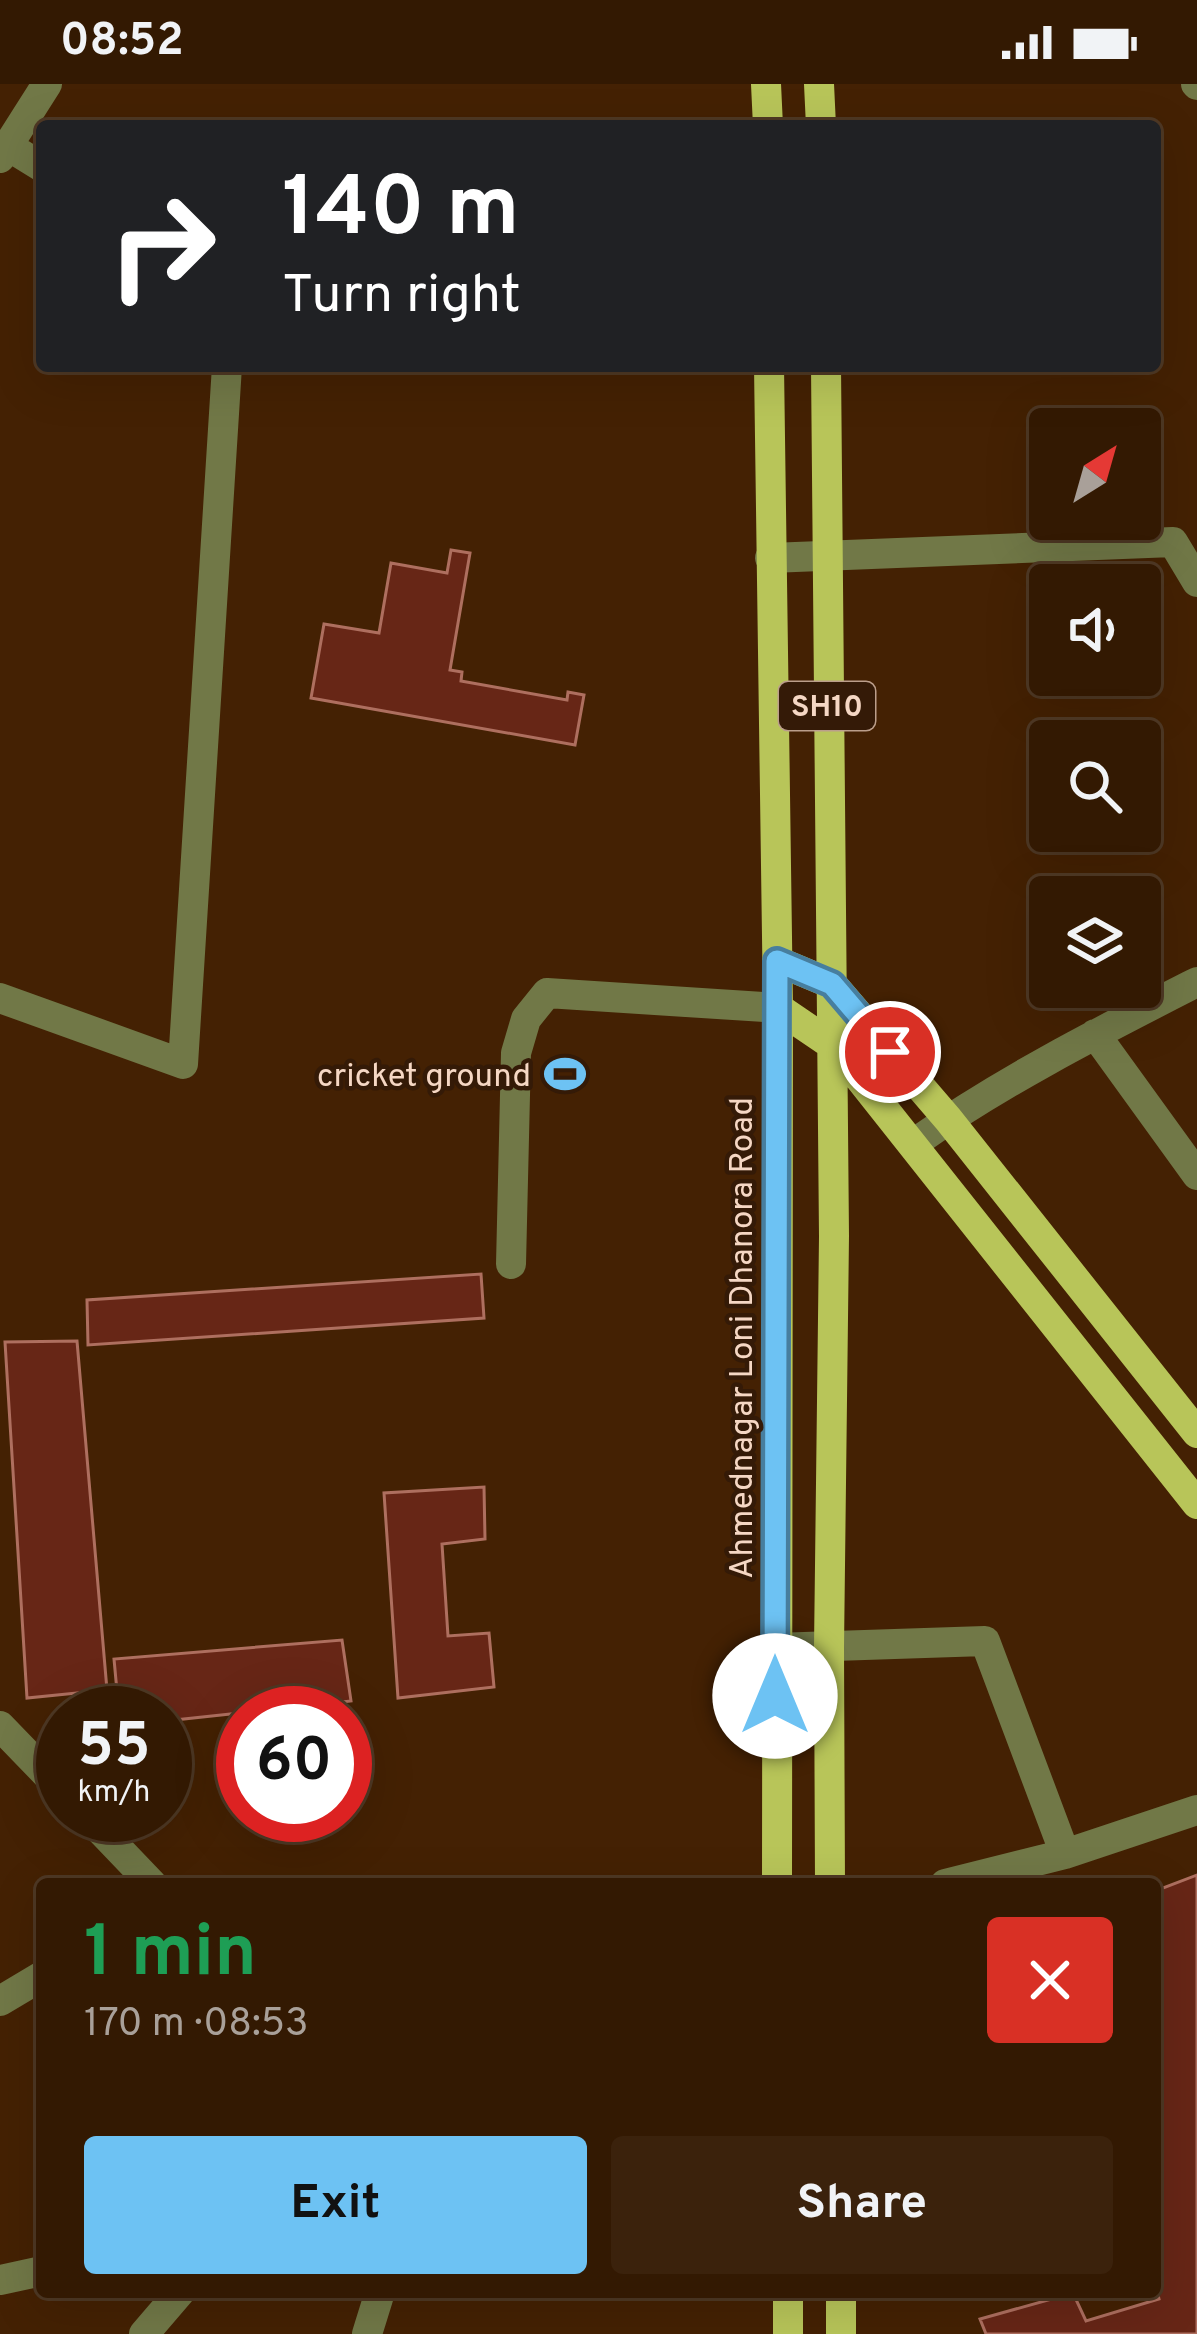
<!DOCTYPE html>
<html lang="en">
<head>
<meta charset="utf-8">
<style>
	body { margin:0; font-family:Overpass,sans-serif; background:#3b220c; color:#f1f3f6; height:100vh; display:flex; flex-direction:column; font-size:45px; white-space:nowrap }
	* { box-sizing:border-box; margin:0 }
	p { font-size:39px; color:#a9a099 }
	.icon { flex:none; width:66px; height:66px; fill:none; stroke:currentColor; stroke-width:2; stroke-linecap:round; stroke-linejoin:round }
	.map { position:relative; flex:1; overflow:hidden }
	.sheet { position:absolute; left:36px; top:1794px; width:1125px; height:420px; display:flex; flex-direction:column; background:#331902; border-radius:12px; box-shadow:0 12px 48px #0002,0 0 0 3px #4e3824 }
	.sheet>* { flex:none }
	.guide { position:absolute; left:36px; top:36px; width:1125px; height:252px; border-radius:12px; box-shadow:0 12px 48px #0002,0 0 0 3px #4e3824; background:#202124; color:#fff; overflow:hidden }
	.needle { width:78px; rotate:37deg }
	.fabs { position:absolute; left:1029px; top:324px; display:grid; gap:24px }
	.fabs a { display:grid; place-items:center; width:132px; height:132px; border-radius:12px; background:#331902; box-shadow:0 12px 48px #0002,0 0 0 3px #4e3824; font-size:60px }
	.speed { position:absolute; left:36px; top:1602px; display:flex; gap:24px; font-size:60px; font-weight:700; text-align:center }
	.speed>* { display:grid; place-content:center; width:156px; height:156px; border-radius:50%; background:#331902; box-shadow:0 12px 48px #0002,0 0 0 3px #4e3824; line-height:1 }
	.speed small { font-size:30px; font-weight:400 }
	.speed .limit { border:18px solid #d22; background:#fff; color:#111 }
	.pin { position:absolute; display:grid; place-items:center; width:102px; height:102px; color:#fff; margin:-51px; border:6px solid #fff; border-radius:50%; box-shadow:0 3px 12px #0007 }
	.me { position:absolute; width:132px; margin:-66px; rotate:0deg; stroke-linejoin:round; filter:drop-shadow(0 0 9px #0008) }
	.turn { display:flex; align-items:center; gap:42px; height:252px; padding:0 48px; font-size:54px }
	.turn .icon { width:156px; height:156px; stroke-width:2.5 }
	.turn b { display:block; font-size:84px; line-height:102px }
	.round { display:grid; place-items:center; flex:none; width:126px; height:126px; border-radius:12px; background:#3b220c }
	.head { display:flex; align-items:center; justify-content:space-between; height:204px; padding:0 48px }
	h1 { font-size:72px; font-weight:700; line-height:90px; color:#1e9e55 }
	.primary-button { display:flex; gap:24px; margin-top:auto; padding:24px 48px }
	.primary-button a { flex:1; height:138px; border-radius:12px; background:#6dc2f3; color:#111; font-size:48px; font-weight:700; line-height:138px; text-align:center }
	.primary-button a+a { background:#3b220c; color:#f1f3f6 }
	.status { display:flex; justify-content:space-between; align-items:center; height:84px; padding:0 60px; background:#331902; direction:ltr }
	.status svg { height:33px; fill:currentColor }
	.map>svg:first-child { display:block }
	.building { fill:#672616; stroke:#ae6f5f; stroke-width:3 }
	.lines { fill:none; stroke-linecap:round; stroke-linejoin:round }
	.minor { stroke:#717847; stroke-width:30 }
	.major { stroke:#b8c559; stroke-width:30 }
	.route-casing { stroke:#477e9e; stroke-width:30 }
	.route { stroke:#6dc2f3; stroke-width:21 }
	.labels { text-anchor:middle; stroke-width:9; stroke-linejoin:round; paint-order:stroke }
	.shield { fill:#341a07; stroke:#bb9e8b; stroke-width:3 }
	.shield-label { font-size:30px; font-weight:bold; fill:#f5d7c4 }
	.poi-label { font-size:33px; fill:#f5d7c4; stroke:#341a07; text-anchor:end }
	.street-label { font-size:33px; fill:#f5d7c4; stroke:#341a07 }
</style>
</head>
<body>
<div class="status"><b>08:52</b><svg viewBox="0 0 49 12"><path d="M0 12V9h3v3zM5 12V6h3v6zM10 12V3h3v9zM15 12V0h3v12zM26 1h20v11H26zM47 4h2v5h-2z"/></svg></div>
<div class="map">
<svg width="1197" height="2250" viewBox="0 0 1197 2250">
	<rect width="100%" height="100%" fill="#442103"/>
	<!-- building -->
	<path class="building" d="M451,466l19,3 -20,117 12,2 -1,9 106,19 1,-8 16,3 -9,50 -264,-47 13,-74 55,9 12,-70 56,10z
		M481,1190l3,44 -396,27 -1,-45z
		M77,1257l30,349 -80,8 -22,-356z
		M484,1403l1,52 -43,5 6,92 41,-3 5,54 -96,11 -14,-205z
		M342,1556l9,61 -186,20v-8h-46l-5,-54z
		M1197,1791v459h-211l-6,-15 93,-26 13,28 73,-22 -4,-16v-392z"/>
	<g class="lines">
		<!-- minor -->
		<path class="minor" d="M1196,0l1,1
			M8,62l34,21
			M0,74l47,-74
			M770,474l403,-16 24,40
			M0,914l183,66 44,-698
			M1095,950l102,141
			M913,1060c89,-63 188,-113 284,-162
			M511,1180l5,-211 10,-34 21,-26 231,15
			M774,1564l211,-7 80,213
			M0,1642l63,65
			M86,1731l66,69
			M945,1800l120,-30 132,-44
			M0,1917l42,-25
			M0,2196l42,-9
			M144,2250l36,-42
			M367,2250l13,-42"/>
		<!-- major -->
		<path class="major" d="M766,0l2,42
			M819,0l2,42
			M769,282l9,642 -1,876
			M826,282l8,870 -5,412 1,236
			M777,877l55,23 116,135 249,314
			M778,924l56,38 363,458
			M788,2250v-42
			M841,2250v-42"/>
	</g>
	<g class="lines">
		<!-- route casing -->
		<g class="route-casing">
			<path id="route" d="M775,1612l2,-735 55,23 58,68"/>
		</g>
		<!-- route -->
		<use href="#route" class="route"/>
	</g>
	<!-- icons -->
	<defs>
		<g id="stadium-bare" transform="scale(3.24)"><path d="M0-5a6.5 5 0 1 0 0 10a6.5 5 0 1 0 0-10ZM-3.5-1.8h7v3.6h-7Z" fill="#6dc2f3" stroke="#341a07" stroke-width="2.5" paint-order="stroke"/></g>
	</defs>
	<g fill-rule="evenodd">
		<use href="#stadium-bare" x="565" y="990"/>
	</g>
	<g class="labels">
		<!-- shield labels -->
		<rect class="shield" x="779" y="598" width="96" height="48" rx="9"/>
		<g class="shield-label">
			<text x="827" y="632">SH10</text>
		</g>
		<!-- poi labels -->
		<g class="poi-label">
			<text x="531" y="1002">cricket ground</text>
		</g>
		<!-- street labels -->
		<g class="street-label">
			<text transform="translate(740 1254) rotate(-90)" y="12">Ahmednagar Loni Dhanora Road</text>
		</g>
	</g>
</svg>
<div class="fabs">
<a><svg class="needle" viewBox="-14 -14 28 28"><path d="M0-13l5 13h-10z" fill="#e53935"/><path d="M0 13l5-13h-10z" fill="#a9a099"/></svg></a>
<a><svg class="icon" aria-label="sound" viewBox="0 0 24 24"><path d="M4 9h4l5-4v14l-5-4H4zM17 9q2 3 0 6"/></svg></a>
<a><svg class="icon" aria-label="search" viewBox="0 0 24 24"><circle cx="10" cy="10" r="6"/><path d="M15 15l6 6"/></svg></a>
<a><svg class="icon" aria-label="layers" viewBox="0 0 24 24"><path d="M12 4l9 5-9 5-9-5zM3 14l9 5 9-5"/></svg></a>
</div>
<div class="speed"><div>55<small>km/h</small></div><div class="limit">60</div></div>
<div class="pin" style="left:890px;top:968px;background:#d93025"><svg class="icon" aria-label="arrive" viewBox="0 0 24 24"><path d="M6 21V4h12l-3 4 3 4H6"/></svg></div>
<svg class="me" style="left:775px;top:1612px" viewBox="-20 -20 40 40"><circle r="19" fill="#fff"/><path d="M0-13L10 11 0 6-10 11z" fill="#6dc2f3"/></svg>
<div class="guide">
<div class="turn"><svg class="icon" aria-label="right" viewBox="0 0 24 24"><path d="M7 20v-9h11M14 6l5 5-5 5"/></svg><div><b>140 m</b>Turn right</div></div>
</div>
<section class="sheet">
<div class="head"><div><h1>1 min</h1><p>170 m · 08:53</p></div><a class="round" style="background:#d93025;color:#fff"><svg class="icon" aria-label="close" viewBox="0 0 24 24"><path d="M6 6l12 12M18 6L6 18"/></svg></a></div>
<div class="primary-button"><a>Exit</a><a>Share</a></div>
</section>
</div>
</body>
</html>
